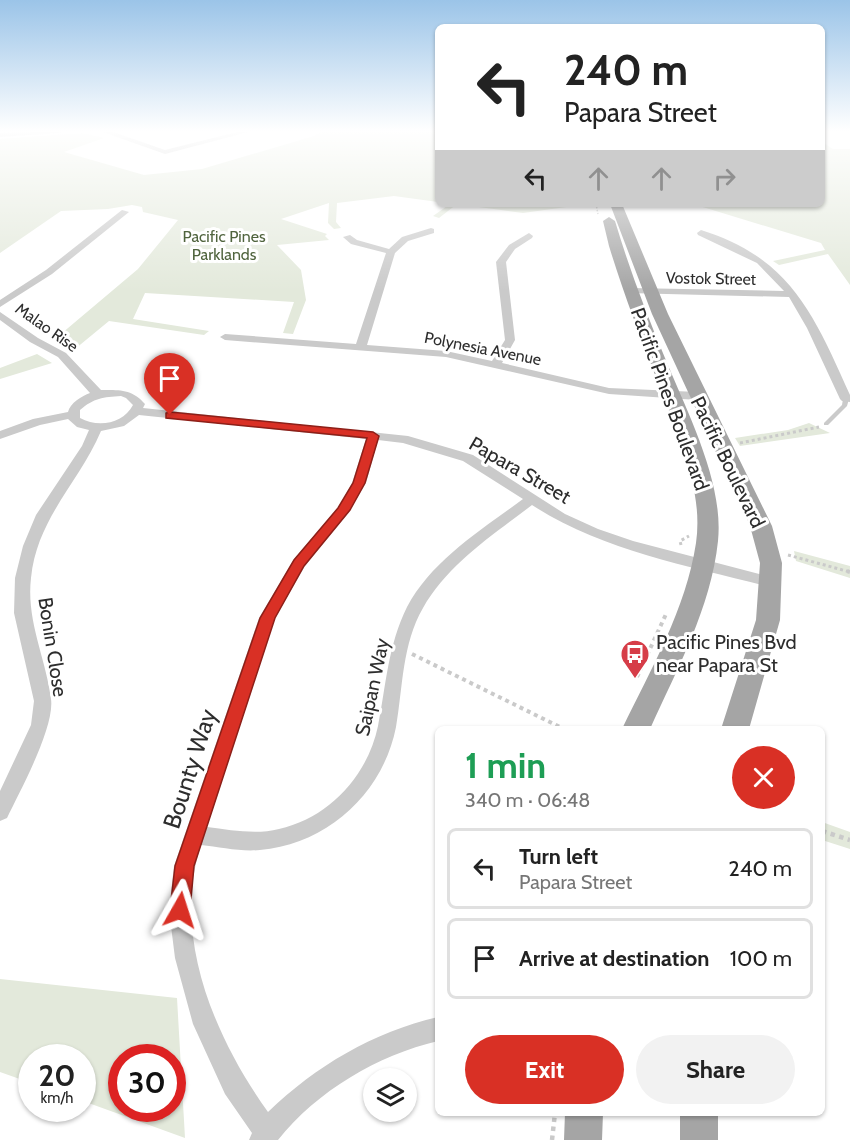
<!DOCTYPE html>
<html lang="en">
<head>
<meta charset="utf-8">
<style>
	body { margin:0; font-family:Cabin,sans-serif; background:#f2f2f2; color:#222; height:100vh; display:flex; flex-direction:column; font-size:22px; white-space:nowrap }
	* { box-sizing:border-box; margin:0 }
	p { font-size:20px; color:#767676 }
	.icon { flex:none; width:33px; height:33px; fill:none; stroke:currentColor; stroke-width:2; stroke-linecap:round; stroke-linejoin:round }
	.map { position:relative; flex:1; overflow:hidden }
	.sheet { position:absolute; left:435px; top:726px; width:390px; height:390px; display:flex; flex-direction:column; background:#fff; border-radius:9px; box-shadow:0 2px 4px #0004 }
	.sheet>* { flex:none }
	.guide { position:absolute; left:435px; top:24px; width:390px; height:183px; border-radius:9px; box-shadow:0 2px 4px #0004; background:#fff; color:#222; overflow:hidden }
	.buttons { position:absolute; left:363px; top:1068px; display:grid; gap:12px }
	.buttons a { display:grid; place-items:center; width:54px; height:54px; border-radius:50%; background:#fff; box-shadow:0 2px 4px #0004; font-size:30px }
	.speed { position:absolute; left:18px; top:1044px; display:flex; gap:12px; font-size:30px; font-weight:700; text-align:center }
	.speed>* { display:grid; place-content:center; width:78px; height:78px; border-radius:50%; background:#fff; box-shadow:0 2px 4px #0004; line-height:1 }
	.speed small { font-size:15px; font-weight:400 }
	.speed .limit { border:9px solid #d22; background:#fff; color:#111 }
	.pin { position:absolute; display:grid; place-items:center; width:51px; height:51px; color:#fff; margin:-62px -26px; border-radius:50% 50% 50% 0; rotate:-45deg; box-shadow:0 0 6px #0007 }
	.pin .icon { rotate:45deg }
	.me { position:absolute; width:66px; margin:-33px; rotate:6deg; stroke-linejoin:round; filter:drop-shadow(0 0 4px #0008) }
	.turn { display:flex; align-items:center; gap:21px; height:126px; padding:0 30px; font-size:27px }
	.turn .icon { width:78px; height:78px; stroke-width:2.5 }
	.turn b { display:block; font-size:42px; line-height:51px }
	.lanes { display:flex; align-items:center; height:57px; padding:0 30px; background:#0003; justify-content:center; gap:30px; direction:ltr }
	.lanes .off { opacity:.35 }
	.round { display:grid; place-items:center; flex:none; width:63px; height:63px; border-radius:32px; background:#f2f2f2 }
	.head { display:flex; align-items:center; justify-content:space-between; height:102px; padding:0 30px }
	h1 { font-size:36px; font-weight:700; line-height:45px; color:#1e9e55 }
	.cta { display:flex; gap:12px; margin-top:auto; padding:12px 30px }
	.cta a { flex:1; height:69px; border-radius:36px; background:#d93025; color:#fff; font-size:24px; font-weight:700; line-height:69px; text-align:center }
	.cta a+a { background:#f2f2f2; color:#222 }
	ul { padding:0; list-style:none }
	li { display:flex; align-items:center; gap:18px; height:81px; margin:0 12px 9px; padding:0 18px; border:3px solid #e0e0e0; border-radius:9px }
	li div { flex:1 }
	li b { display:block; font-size:22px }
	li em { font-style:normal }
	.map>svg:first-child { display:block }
	.green { fill:#e3e9db; fill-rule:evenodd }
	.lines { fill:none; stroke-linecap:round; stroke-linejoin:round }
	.path-far3 { stroke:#cacaca; stroke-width:1.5; stroke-dasharray:1.5 1.5; stroke-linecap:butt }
	.path-far2 { stroke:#cacaca; stroke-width:3; stroke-dasharray:3 3; stroke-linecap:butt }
	.path-far1 { stroke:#cacaca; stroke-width:4; stroke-dasharray:4 4; stroke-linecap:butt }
	.path { stroke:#cacaca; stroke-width:4.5; stroke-dasharray:4.5 4.5; stroke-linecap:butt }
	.service { fill:#cacaca; fill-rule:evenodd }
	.minor { fill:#cacaca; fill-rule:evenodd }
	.tertiary { fill:#cacaca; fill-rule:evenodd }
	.primary { fill:#a5a5a5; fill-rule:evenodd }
	.route { fill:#d93025; stroke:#8d1f18; stroke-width:1.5 }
	.labels { text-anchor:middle; stroke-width:6; stroke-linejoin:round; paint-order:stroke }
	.far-park-label { font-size:16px; fill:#50643e; stroke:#fff }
	.far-street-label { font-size:16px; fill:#2d2d2d; stroke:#fff }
	.street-label { font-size:20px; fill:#2d2d2d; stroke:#fff }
	.poi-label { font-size:20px; fill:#2d2d2d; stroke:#fff; text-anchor:start }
	.near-street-label { font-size:24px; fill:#2d2d2d; stroke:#fff }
</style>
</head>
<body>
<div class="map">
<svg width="850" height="1140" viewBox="0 0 850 1140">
	<rect width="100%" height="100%" fill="#fff"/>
	<!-- green -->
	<path class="green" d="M322,131h116v71l-44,-6 -57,7 -1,19 5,6 -7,1 -6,-6 1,-20 -48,16 46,15 -2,2 4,4 -52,5 24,25 5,30 -13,34 -10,-1 11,-31 -149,-9 -12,26 76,12 -5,4 -95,-14 -34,28 -20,-10 83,-70 40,-49 -35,-8 -1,-5 -10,-2 -24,4 -47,2 -61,42v-114l83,-6 21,5 -40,14 80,23 58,-6 112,-33z
		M822,142l11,7h17v136l-22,-31 -49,11 -6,-4 52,-11 -4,-7 -128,-39h129v-50l4,-4z
		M450,204h138l-65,9 -66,-9 -18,14 -6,-2z
		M37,354l15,9 -52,16v-11z
		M809,423l21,10 -90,13 -5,-8 53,-8z
		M794,551l56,15v12l-54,-17z
		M822,822l28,10v17l-28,-9z
		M0,979l177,19 8,140 -102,-37 -1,-43h-50l-1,25 -31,-11zM122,1058h50v50h-50z"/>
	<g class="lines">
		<!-- path-far3 -->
		<path class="path-far3" d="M596,204l2,10"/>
		<!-- path-far2 -->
		<path class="path-far2" d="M740,443l79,-16
			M681,545l-1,-4 9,-5
			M788,555l62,17"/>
		<!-- path-far1 -->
		<path class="path-far1" d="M847,571l3,1
			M412,654l152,75
			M637,677l30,-65"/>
		<!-- path -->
		<path class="path" d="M822,831l28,9
			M552,1140l3,-27"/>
		<!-- service -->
		<path class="service" d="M846,397l3,2 -2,7 -19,19h-4v-2l18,-18 1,-6z"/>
		<!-- minor -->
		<path class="minor" d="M100,131h10l55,19 76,-19h11l-87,23z
			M122,210l7,2 -77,62 -52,33v-7l46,-30z
			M431,228l3,1v4l-26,8 -13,12 -28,92 79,6 46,10 13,-21 -9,-78 13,-17 20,-12 4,3 -1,2 -17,11 -9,13 9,78 -13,23 107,25 88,4 6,4 -6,4 -88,-6 -163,-37 -221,-17 -5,-3 5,-3 131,10 30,-91 -35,-9 -8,-7 7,-2 7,5 32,9 13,-12z
			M701,230c90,28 113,85 149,165v7l-8,-1 -2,-2 -33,-71 -18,-31 -161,-4 -2,-2 5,-3 153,3 -27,-28 -59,-28 -1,-2z
			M0,312l38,26 28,15 35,37c19,0 31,-1 44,14l-2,4 265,28 65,19 92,59 33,15 35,12 142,37 3,4 -8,5c-81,-21 -167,-36 -238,-82 -39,30 -84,59 -109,103 -21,36 -20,79 -27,119 -13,66 -68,117 -136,123 -19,2 -40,-3 -59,-5 -30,91 14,193 67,267 48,-46 105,-80 170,-95v24c-60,14 -121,50 -160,99h-29l3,-7 -27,-39 -32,-70 -18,-66 -6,-48 5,-44 85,-248 35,-59 44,-51 14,-25 14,-44 -227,-24 -15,11 -23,5c-22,52 -64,87 -70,147 -5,43 15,80 20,121 4,28 -31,92 -44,119l-7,3v-30l31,-66 3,-24 -20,-88 1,-35 8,-32 13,-31 46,-69 7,-16 -12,-3 -9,-8 -28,6 -40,14v-8l33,-12 35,-7c2,-9 14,-16 22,-19l-32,-36 -28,-15 -30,-22zM121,396l5,2 7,7c-10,19 -35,23 -53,13v-8c14,-12 23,-13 41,-14zM378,440l25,3 60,18 60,38c-42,31 -91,61 -116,108 -19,38 -21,79 -29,119 -10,49 -49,92 -99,103 -23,6 -48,1 -72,-2l68,-209 30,-52 43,-53 18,-30z"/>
		<!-- tertiary -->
		<path class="tertiary" d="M63,131l-4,2 -59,4v-4z"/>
		<!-- primary -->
		<path class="primary" d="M610,204h12l46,110 104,212 10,37 -2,57 -31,109h-28l35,-109 4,-57 -10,-37 -98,-212z
			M609,217l6,4c14,47 31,92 50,137 22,54 59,124 53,183 -7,67 -41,128 -68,188h-28c29,-60 64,-120 74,-186 8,-55 -20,-113 -39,-163 -17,-44 -34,-88 -48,-134l-6,-25z
			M565,1113h38l-1,27h-38z
			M680,1113h38v27h-38z"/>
	</g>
	<!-- sky -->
	<linearGradient id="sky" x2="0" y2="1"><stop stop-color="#9bc4e8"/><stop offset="0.45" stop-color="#fff"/><stop offset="1" stop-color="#fff" stop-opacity="0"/></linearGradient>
	<rect width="850" height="291" fill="url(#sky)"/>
	<!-- route -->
	<path class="route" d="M170,412l203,20 6,4 -14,47 -15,27 -46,56 -29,52 -81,248 -4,44 -3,7 -7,3 -7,-3 -3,-7 5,-44 85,-248 34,-58 44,-52 15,-25 14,-45 -201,-20v-5z"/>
	<!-- icons -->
	<defs>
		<g id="bus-pin" transform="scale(1.5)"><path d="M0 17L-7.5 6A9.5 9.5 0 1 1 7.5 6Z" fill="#d63d48" stroke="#fff"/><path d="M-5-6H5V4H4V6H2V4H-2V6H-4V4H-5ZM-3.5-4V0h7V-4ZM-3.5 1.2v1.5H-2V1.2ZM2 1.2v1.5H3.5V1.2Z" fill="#fff"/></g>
	</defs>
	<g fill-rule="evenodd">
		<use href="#bus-pin" x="635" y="654"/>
	</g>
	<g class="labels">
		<!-- far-park labels -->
		<g class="far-park-label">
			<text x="224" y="242">Pacific Pines<tspan x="224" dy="18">Parklands</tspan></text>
		</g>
		<!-- far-street labels -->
		<g class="far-street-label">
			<text transform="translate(711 278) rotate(1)" y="6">Vostok Street</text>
			<text transform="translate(47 327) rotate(35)" y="6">Malao Rise</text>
			<text transform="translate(483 348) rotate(11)" y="6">Polynesia Avenue</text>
		</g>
		<!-- street labels -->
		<g class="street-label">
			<text transform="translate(670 399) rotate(70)" y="7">Pacific Pines Boulevard</text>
			<text transform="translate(728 462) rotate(64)" y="7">Pacific Boulevard</text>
			<text transform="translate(520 470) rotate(30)" y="7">Papara Street</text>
			<text transform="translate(53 647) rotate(81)" y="7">Bonin Close</text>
			<text transform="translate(372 687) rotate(-78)" y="7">Saipan Way</text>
		</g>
		<!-- poi labels -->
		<g class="poi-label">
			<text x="656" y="649">Pacific Pines Bvd<tspan x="656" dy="23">near Papara St</tspan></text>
		</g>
		<!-- near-street labels -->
		<g class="near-street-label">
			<text transform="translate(190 769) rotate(-72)" y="8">Bounty Way</text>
		</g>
	</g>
</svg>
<div class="buttons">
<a><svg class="icon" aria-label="layers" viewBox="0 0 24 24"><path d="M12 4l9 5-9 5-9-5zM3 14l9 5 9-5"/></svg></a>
</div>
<div class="speed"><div>20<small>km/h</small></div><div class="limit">30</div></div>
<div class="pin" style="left:170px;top:415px;background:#d93025"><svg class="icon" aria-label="arrive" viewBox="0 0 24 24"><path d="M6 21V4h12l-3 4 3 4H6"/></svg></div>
<svg class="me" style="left:180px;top:910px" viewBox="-20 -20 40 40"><path d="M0-17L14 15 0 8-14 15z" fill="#d93025" stroke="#fff" stroke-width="4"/></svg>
<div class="guide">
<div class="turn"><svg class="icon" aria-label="left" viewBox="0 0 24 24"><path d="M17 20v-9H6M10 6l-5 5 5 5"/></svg><div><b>240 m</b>Papara Street</div></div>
<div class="lanes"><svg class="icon" aria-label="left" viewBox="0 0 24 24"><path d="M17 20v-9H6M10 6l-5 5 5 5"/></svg><svg class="icon off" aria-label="ahead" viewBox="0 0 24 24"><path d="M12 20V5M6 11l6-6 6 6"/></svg><svg class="icon off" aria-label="ahead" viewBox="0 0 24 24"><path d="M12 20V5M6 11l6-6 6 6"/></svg><svg class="icon off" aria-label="right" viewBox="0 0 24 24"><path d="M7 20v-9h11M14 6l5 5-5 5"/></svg></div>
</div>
<section class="sheet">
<div class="head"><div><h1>1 min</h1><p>340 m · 06:48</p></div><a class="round" style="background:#d93025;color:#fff"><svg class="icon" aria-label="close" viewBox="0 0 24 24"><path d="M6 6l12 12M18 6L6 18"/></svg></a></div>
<ul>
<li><svg class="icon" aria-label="left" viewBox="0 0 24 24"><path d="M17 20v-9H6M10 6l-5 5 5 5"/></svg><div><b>Turn left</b><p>Papara Street</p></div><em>240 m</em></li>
<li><svg class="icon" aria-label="arrive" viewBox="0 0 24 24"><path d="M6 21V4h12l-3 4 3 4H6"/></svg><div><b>Arrive at destination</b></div><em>100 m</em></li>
</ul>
<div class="cta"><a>Exit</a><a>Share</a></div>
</section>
</div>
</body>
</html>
